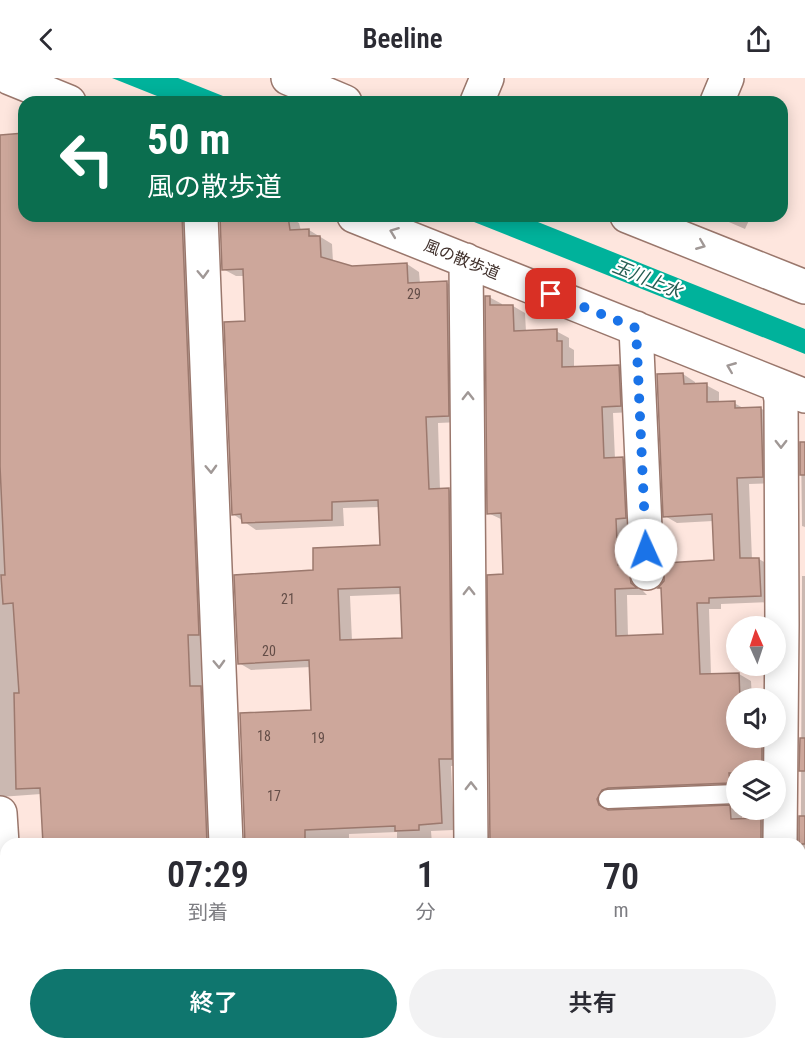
<!DOCTYPE html>
<html lang="ja">
<head>
<meta charset="utf-8">
<style>
	body { margin:0; font-family:"Roboto Condensed","Noto Sans JP",sans-serif; background:#f2f2f3; color:#2b2b33; height:100vh; display:flex; flex-direction:column; font-size:22px; white-space:nowrap }
	* { box-sizing:border-box; margin:0 }
	p { font-size:20px; color:#7c7c81 }
	.icon { flex:none; width:33px; height:33px; fill:none; stroke:currentColor; stroke-width:2; stroke-linecap:round; stroke-linejoin:round }
	.map { position:relative; flex:1; overflow:hidden }
	.side { position:absolute; left:0px; top:760px; width:806px; height:212px; display:flex; flex-direction:column; background:#fff; border-radius:18px 18px 0 0; box-shadow:0 3px 15px #0003 }
	.side>* { flex:none }
	.guide { position:absolute; left:18px; top:18px; width:770px; height:126px; border-radius:18px; box-shadow:0 3px 15px #0003; background:#0b6e4f; color:#fff; overflow:hidden }
	.needle { width:39px; rotate:357deg }
	.buttons { position:absolute; left:726px; top:538px; display:grid; gap:12px }
	.buttons a { display:grid; place-items:center; width:60px; height:60px; border-radius:50%; background:#fff; box-shadow:0 3px 15px #0003; font-size:30px }
	.pin { position:absolute; display:grid; place-items:center; width:51px; height:51px; color:#fff; margin:-26px; border-radius:12px; box-shadow:0 3px 9px #0006 }
	.me { position:absolute; width:66px; margin:-33px; rotate:358deg; stroke-linejoin:round; filter:drop-shadow(0 0 4px #0008) }
	.turn { display:flex; align-items:center; gap:21px; height:126px; padding:0 30px; font-size:27px }
	.turn .icon { width:78px; height:78px; stroke-width:2.5 }
	.turn b { display:block; font-size:42px; line-height:51px }
	.eta { display:flex; justify-content:space-evenly; align-items:center; height:102px; text-align:center }
	.eta b { font-size:36px; font-weight:600; line-height:42px }
	.cta { display:flex; gap:12px; margin-top:auto; padding:12px 30px }
	.cta a { flex:1; height:69px; border-radius:36px; background:#0f766e; color:#fff; font-size:24px; font-weight:600; line-height:69px; text-align:center }
	.cta a+a { background:#f2f2f3; color:#2b2b33 }
	header { display:flex; justify-content:space-between; align-items:center; height:78px; padding:0 30px; background:#fff; font-size:27px; font-weight:600 }
	.map>svg:first-child { display:block }
	.water { fill:#00b29b }
	.shadow { fill:#0003; fill-rule:evenodd }
	.building { fill:#cda79b; stroke:#9c796e; stroke-width:1.5; fill-rule:evenodd }
	.lines { fill:none; stroke-linecap:round; stroke-linejoin:round }
	.service-casing { stroke:#9a776c; stroke-width:21 }
	.minor-casing { stroke:#9a776c; stroke-width:36 }
	.service { stroke:#fff; stroke-width:18 }
	.minor { stroke:#fff; stroke-width:33 }
	.oneway { stroke:#a09896 }
	.route { stroke:#1a73e8; stroke-width:10; stroke-dasharray:0 18 }
	.labels { text-anchor:middle; stroke-width:4.5; stroke-linejoin:round; paint-order:stroke }
	.number-label { font-size:14px; fill:#644e48 }
	.street-label { font-size:16px; fill:#41312c; stroke:#fff }
	.water-label { font-size:18px; font-style:italic; fill:#245c52; stroke:#fff }
</style>
</head>
<body>
<header><svg class="icon" aria-label="back" viewBox="0 0 24 24"><path d="M15 5l-7 7 7 7"/></svg>Beeline<svg class="icon" aria-label="share" viewBox="0 0 24 24"><path d="M12 15V3M7 8l5-5 5 5M5 13v7h14v-7"/></svg></header>
<div class="map">
<svg width="805" height="971" viewBox="0 0 805 971">
	<rect width="100%" height="100%" fill="#fee6de"/>
	<!-- water -->
	<path class="water" d="M112,0h66l60,24h-66z
		M459,138h64l282,113v25z"/>
	<!-- shadow -->
	<path class="shadow" d="M24,57v81h172l15,425h-11l2,47 11,6 6,150h-174l-4,-50 -41,3v-661z
		M221,138h67l11,7 2,8 8,-1 23,14 1,18 19,5 55,-3 12,8 1,12 27,-1 12,7 1,132 -22,1 2,67h9l12,7 2,268 -12,1 3,64 -23,1 1,13h-35v-12l-48,2v10h-103l-5,-129 72,-4 -2,-44 -60,3 -12,-7 76,-91 67,-26 -2,-39 -37,1 1,18 -88,4 -23,-16 14,-191 -2,-47h-9l-13,-7zM402,516l1,45 -51,2 -2,-45z
		M715,138h36l-6,13z
		M489,219l13,7v3l11,-1 12,7 1,19 30,-1 13,7v9l5,3v18l44,-2 13,7 2,39 -20,1 2,46h8l12,7 3,58 -10,1 2,43 10,5 3,18 4,4h-20l1,42 37,-1 -2,-47 -3,-1 55,-26 -2,-41 -36,2 -12,-7 18,-142 12,8v3h11l13,7v11h15l11,6 15,-1 13,7 1,68 -25,1 3,76 7,-1 12,7 1,36 -51,2v5h-12l2,66 28,-1 12,7 1,18h-16v39h38v33h-38v19l-127,17 1,3 120,-3 12,7v6l19,-1 12,7v18h-281l-3,-268 16,-1 -2,-55 -15,-7z
		M801,366h4v83l-3,-1z
		M802,498h3v448l-5,-3z
		M0,840l2,6 4,2v78h-6z
		M34,966h195l-1,5h-194z
		M253,966h214l-1,5h-212z
		M492,966h39l1,5h-40z
		M573,966h200l-1,5h-199z"/>
	<!-- building -->
	<path class="building" d="M24,55v83h158l17,419h-11l2,51h11l6,158h-164l-3,-56 -24,1 -2,-96h5l-6,-90 -10,1 -2,-29h4l-5,-109v-331z
		M220,138h68l2,14 19,-1v7h11l1,21 31,9 55,-3 1,20 39,-2 2,135 -23,1 3,72 20,-1 3,271h-13l3,64 -23,2v5l-24,1v-5l-90,4v14h-60l-5,-131 71,-3 -2,-50 -71,4 -4,-89 79,-5v-22l67,-3 -2,-45 -46,2v18l-90,3 -1,-9 -9,1 -8,-193 21,-1 -2,-52 -21,1zM400,509l2,51 -62,2 -2,-51z
		M485,218h5v9h23l1,26 43,-2v12h5v26l57,-2 2,41 -19,1 2,51 19,-1 3,61 -10,1 2,46h10l3,18 6,5 -22,1 1,47 47,-2 -2,-46h-3l6,-7 1,-18 49,-3 -2,-46 -49,3 -6,-143 26,-1 1,11 23,-1v19l28,-1v7l26,-1 2,70 -26,1 3,80h19l2,38 -52,2v5h-12l3,71 39,-1 1,26h-4v39h26v33h-26v2h-7l1,10 -122,5 -6,2 -5,9 2,6 9,5 122,-5 1,14 30,-1v26h-271l-3,-269 16,-1 -2,-61 -14,1z
		M800,364h5v33h-5z
		M800,660h5v33h-6z
		M799,738h6v28h-6z"/>
	<g class="lines">
		<!-- service casing -->
		<g class="service-casing">
			<path id="service" d="M608,721l128,-5"/>
		</g>
		<!-- minor casing -->
		<g class="minor-casing">
			<path id="minor" d="M10,0l59,24
				M288,0l57,24
				M477,24l10,-24
				M717,24l10,-24
				M201,138l25,628
				M354,138l451,180
				M627,138l178,71
				M466,182l5,584
				M636,250l11,245
				M778,308l3,13 1,225 -2,220
				M0,735l6,93
				M14,966v5
				M234,966v5
				M472,966l1,5
				M778,971v-5"/>
		</g>
		<!-- service -->
		<use href="#service" class="service"/>
		<!-- minor -->
		<use href="#minor" class="minor"/>
	</g>
	<!-- one-way arrows -->
	<defs><path id="oneway-chevron" d="M-2-3.5L2.5 0L-2 3.5" fill="none" stroke-width="1.6" stroke-linecap="round" stroke-linejoin="round" transform="scale(1.5)"/></defs>
	<g class="oneway">
		<use href="#oneway-chevron" transform="translate(394 154) rotate(-159)"/>
		<use href="#oneway-chevron" transform="translate(701 167) rotate(22)"/>
		<use href="#oneway-chevron" transform="translate(203 196) rotate(88)"/>
		<use href="#oneway-chevron" transform="translate(731 289) rotate(-158)"/>
		<use href="#oneway-chevron" transform="translate(468 318) rotate(-90)"/>
		<use href="#oneway-chevron" transform="translate(781 366) rotate(90)"/>
		<use href="#oneway-chevron" transform="translate(211 391) rotate(88)"/>
		<use href="#oneway-chevron" transform="translate(469 513) rotate(-90)"/>
		<use href="#oneway-chevron" transform="translate(219 586) rotate(88)"/>
		<use href="#oneway-chevron" transform="translate(471 708) rotate(-90)"/>
	</g>
	<g class="lines">
		<!-- route -->
		<path class="route" d="M551,216l85,34 10,222"/>
	</g>
	<g class="labels">
		<!-- number labels -->
		<g class="number-label">
			<text x="414" y="221">29</text>
			<text x="288" y="526">21</text>
			<text x="269" y="578">20</text>
			<text x="264" y="663">18</text>
			<text x="318" y="665">19</text>
			<text x="274" y="723">17</text>
		</g>
		<!-- street labels -->
		<g class="street-label">
			<text transform="translate(462 181) rotate(22)" y="6">風の散歩道</text>
		</g>
		<!-- water labels -->
		<g class="water-label">
			<text transform="translate(647 201) rotate(22)" y="6">玉川上水</text>
		</g>
	</g>
</svg>
<div class="buttons">
<a><svg class="needle" viewBox="-14 -14 28 28"><path d="M0-13l5 13h-10z" fill="#e53935"/><path d="M0 13l5-13h-10z" fill="#7c7c81"/></svg></a>
<a><svg class="icon" aria-label="sound" viewBox="0 0 24 24"><path d="M4 9h4l5-4v14l-5-4H4zM17 9q2 3 0 6"/></svg></a>
<a><svg class="icon" aria-label="layers" viewBox="0 0 24 24"><path d="M12 4l9 5-9 5-9-5zM3 14l9 5 9-5"/></svg></a>
</div>
<div class="pin" style="left:551px;top:216px;background:#d93025"><svg class="icon" aria-label="arrive" viewBox="0 0 24 24"><path d="M6 21V4h12l-3 4 3 4H6"/></svg></div>
<svg class="me" style="left:646px;top:472px" viewBox="-20 -20 40 40"><circle r="19" fill="#fff"/><path d="M0-13L10 11 0 6-10 11z" fill="#1a73e8"/></svg>
<div class="guide">
<div class="turn"><svg class="icon" aria-label="left" viewBox="0 0 24 24"><path d="M17 20v-9H6M10 6l-5 5 5 5"/></svg><div><b>50 m</b>風の散歩道</div></div>
</div>
<section class="side">
<div class="eta">
<div><b>07:29</b><p>到着</p></div>
<div><b>1</b><p>分</p></div>
<div><b>70</b><p>m</p></div>
</div>
<div class="cta"><a>終了</a><a>共有</a></div>
</section>
</div>
</body>
</html>
